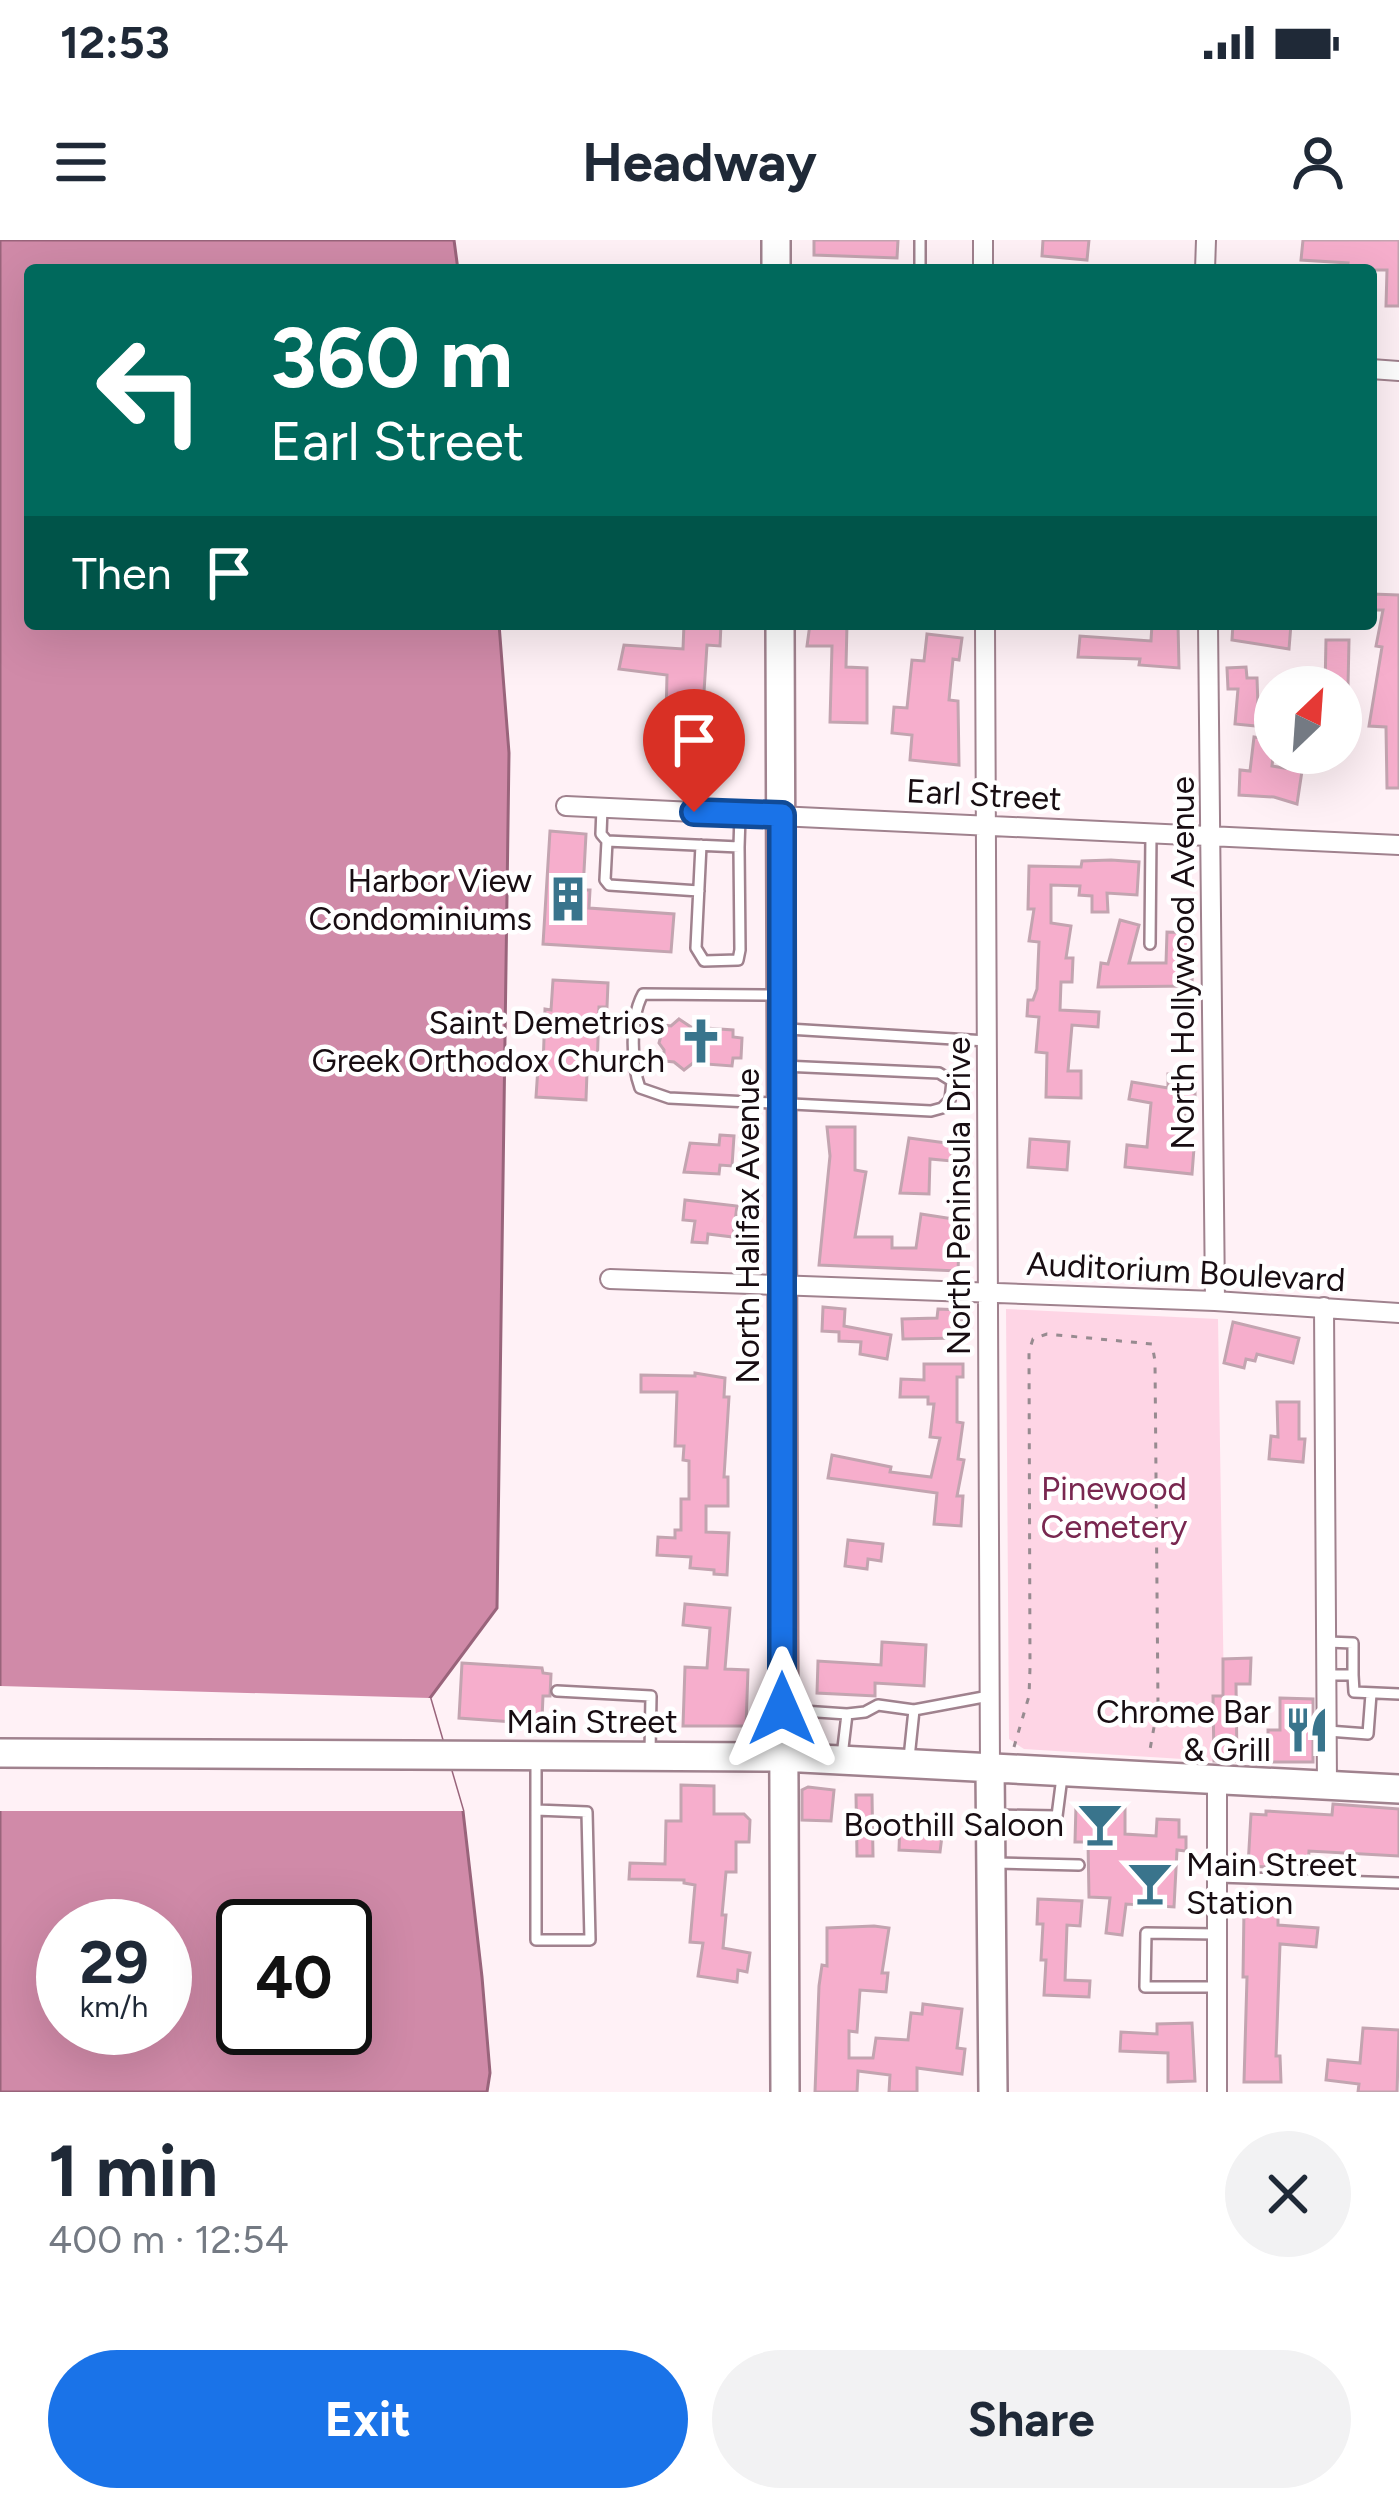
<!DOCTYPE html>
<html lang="en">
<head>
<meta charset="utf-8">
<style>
	body { margin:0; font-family:Figtree,sans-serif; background:#f2f2f3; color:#1f2937; height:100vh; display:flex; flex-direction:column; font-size:45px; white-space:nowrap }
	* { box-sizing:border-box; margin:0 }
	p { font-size:39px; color:#747a83 }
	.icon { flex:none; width:66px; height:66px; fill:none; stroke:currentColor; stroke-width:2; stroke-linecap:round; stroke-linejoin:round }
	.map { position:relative; height:1852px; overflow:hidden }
	.sheet { display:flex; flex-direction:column; background:#fff; flex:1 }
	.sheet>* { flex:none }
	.guide { position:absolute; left:24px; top:24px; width:1353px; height:366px; border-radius:12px; box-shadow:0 12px 48px #0002; background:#00695c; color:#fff; overflow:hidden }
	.needle { width:78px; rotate:25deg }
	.tools { position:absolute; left:1254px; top:426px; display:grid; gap:24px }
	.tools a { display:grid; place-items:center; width:108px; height:108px; border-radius:50%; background:#fff; box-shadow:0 12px 48px #0002; font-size:60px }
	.speed { position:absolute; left:36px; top:1659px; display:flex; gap:24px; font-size:60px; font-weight:700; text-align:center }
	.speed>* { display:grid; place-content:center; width:156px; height:156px; border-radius:50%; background:#fff; box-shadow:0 12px 48px #0002; line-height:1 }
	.speed small { font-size:30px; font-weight:400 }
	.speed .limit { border:6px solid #111; border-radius:18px; background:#fff; color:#111 }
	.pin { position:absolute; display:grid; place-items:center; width:102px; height:102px; color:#fff; margin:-123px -51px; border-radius:50% 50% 50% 0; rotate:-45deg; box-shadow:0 0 12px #0007 }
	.pin .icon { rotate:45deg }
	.me { position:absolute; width:132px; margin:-66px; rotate:0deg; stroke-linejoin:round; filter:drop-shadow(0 0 9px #0008) }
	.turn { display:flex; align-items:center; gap:42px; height:252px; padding:0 48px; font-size:54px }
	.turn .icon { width:156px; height:156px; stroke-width:2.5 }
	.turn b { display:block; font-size:84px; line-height:102px }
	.then { display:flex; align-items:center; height:114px; padding:0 48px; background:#0003; gap:24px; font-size:45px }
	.round { display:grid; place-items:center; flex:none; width:126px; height:126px; border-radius:63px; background:#f2f2f3 }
	.overview { display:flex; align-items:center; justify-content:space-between; height:204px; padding:0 48px }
	h1 { font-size:72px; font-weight:700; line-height:90px }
	.button { display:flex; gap:24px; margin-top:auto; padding:24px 48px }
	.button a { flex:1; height:138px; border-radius:72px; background:#1a73e8; color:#fff; font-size:48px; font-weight:700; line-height:138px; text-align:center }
	.button a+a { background:#f2f2f3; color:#1f2937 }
	.status { display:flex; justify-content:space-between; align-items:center; height:84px; padding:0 60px; background:#fff; direction:ltr }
	.status svg { height:33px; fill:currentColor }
	header { display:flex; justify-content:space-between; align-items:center; height:156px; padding:0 48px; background:#fff; font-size:54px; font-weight:700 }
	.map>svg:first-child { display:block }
	.green { fill:#fed5e5 }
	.water { fill:#d08aa8; stroke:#99647b; stroke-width:3; fill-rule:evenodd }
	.pier { fill:#fff1f6 }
	.building { fill:#f6aecc; stroke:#c3a4b0; stroke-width:3 }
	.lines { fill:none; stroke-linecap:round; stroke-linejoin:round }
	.lane-casing { stroke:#a0828e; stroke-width:14 }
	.street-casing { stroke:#a0828e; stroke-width:22 }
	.secondary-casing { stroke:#a0828e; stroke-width:32 }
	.path { stroke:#978b90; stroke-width:3; stroke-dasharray:6 9; stroke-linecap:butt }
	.lane { stroke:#fff; stroke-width:9 }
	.street { stroke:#fff; stroke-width:18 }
	.secondary { stroke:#fff; stroke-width:27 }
	.route-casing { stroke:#114b97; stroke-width:30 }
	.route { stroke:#1a73e8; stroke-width:21 }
	.labels { text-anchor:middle; stroke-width:9; stroke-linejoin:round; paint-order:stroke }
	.street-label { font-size:33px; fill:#180d12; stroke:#fff }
	.poi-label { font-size:33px; fill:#180d12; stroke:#fff; text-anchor:end }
	.park-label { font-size:33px; fill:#792750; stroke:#fff }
</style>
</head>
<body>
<div class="status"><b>12:53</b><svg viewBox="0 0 49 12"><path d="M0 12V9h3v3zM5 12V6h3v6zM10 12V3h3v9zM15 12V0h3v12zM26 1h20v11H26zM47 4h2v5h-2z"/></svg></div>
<header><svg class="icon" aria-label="menu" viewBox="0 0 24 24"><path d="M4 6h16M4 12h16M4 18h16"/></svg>Headway<svg class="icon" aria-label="person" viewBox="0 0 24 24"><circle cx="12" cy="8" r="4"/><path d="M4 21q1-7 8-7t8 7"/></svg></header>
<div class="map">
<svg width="1399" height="1852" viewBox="0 0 1399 1852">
	<rect width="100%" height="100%" fill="#fff1f6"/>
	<!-- green -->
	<path class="green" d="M1006,1069l212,10 6,377 -11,1 1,64 -190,-12 -15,-10z"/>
	<!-- water -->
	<path class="water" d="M0,0h454l4,30h-428v354h469l10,129 -12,855 -67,90 33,113 19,166 8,96 -3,19h-487zM63,1686h102v102h-102zM243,1686h102v102h-102z"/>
	<!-- pier -->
	<path class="pier" d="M0,1446l430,12 33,113h-463z"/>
	<!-- building -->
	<path class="building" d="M814,0h84l-1,18 -83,-3z
		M1043,0h46l-2,20 -45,-4z
		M1303,0h96v66h-13l1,-36h-40l1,-7 -47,-3z
		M1372,354l27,1v193h-12l-1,-61 -17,-1 13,-79 -6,-1 7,-36h-11z
		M684,384h37l-1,22 -13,-1 -3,47 3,9h9l-1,18 -49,-1 1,-43 -48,-6 5,-24 59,4z
		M810,384h37l-1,43 21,1v55l-37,-1 2,-76h-25z
		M1152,384h26l1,44 -40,-3 1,-6 -62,-2 2,-21 71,5z
		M1233,384h58l-2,25 -57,-9z
		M927,394l35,4 -3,22 -6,-1 -4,41 9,1 1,64 -49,-5 2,-25 -20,-2 2,-26 13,1 5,-48 12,1z
		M1326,400h23l-1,47h-23z
		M1246,427l1,11h10l1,28 10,1 -2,20 -31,-3 3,-35h-10l-1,-21z
		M1254,497l21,3 -3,26 30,5 -5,33 -23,-7 -35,-2 1,-25 10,1z
		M678,507l45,6v20l-46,-1z
		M550,591l36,3 -3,56h7l-1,18 85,6 -3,38 -128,-8z
		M1111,620l28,2 -2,33 -30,-2 1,19h-16v-16l-13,-1 1,-9 -29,-1v38l20,3 -5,32h7l-1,24h-11l-1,28 39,2 -1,15 -26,-2 -4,46h13v27l-35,-1 1,-44 -11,-1 3,-35 -12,-1 1,-16h5l4,-11 2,-47 -10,-1 5,-32h-6l1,-43 52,1 1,-6z
		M1120,680l19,5 -10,38h37l1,-31 26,1 -1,53 -94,1 3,-24 7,1z
		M553,740l55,3 -1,24h-8l-2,65h-10l-1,28 -50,-3 2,-30 5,1 2,-59 6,1z
		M679,779l12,8 42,3v7l9,1 -1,20h-8l-1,8 -39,-3 -9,7 -10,-8 -10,-1v-11l-5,-7 5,-18 7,1z
		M1168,834h27v25h-9l-4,48 12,1 -2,26 -67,-7 2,-22 20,2 4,-44 -22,-4 3,-17 36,6z
		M827,887h28v43l11,2 -11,65h37v11h24l5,-34 39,6 -2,51 -139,-6 11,-109z
		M720,895l14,1 -2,30 -12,-1 -1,9 -35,-2 6,-29 29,2z
		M909,898l45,6 -3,17 -21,-2 -1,35 -29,-1z
		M1030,899l39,3 -2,28 -39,-3z
		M685,960l52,6 -4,31 -25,-3 -1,9 -15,-1 3,-21 -12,-1z
		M823,1067l22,2 -1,17 47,9 -4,24 -27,-5 1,-12 -22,-1v-9l-17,-1z
		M938,1069l24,1 -1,28 -58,1 -1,-20 35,-1z
		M1233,1082l66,16 -6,25 -36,-9 -2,7 -9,-2 -2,9 -20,-5z
		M924,1124h39v13h-6v45l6,1 -5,36 6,1 -7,36h6l-2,30 -27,-2 3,-31 -109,-15 4,-23 59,12 -1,5 41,5 9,-39 -10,-1 4,-33h-6v-7h-28l1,-18 23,1z
		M695,1133l30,5 -1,19h5l-5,80h4v29h-22v26l23,1 -2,42 -13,-1v-4l-24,-2 1,-11 -34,-2 1,-18 17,1v-8h6v-31h8v-38l-6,-1 1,-14h-9l2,-54h-36v-17l54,1z
		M1277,1162h22v37h6l-2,23 -34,-3 2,-23 7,1z
		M848,1300l35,4 -2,17 -13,-2 -1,10 -22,-3z
		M685,1364l45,4 -5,61 23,1 -2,56h-63l2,-59 22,1 3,-40 -27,-3z
		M882,1402l44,3 -2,41 -49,-3v13l-58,-3 1,-32 63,4z
		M1251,1418l-1,26h-14l1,77h-23l-1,-65h10v-37z
		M462,1423l80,5 1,5 8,1 -1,22h-7l-1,23 -27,-2v5l-56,-4z
		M1280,1458l33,1v63h-45v-32h12z
		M681,1545l33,1v28h30l6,6 -1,22h-13v30h-10l-4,43h4l-3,33 27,5 -3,19 -9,-2 -1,12 -39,-6 5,-33 -13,-1 5,-57 -11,-2v-3l-55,-1 1,-16 35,1 1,-43h15z
		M808,1547l26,3 -3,31 -29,-1v-30z
		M856,1555h16l1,61h-16z
		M1333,1564l66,5v47l-90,-5 -1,18 -60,-3 3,-52 15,1v-4l66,4z
		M1076,1565l49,1v28l31,2 1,-17 22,1v17h7v14l-9,-1 -3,57 -48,-3 -4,31 -16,-2 4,-35 -21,-1 -1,-55h-13z
		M923,1579l21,1 -4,32 -41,-2 1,-29 23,1z
		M1038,1659l44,2 -2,25 -13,-1 -2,55 25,1 -1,16 -45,-2 2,-35h-5l2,-36h-6z
		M1244,1669h34v16l40,3 -2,19 -36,-3 -4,112h4l1,26h-37l3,-105h-4z
		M874,1686l15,2 -7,45h6l-2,19 -26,-2 -3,42 -8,-1v27h24l3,-20 32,2 3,-27 11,1 1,-10 39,5 -5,39 8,1 -3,25 -45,-6v24h-28l1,-17 -32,-4 -1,21h-42l4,-106 3,-21 5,1v-38z
		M1192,1783l3,58 -27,1v-29l-48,-2 1,-19 36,2v-10z
		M1363,1788l36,2 -2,62h-39l1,-8 -33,-4 2,-20 32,3z"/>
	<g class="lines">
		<!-- lane casing -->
		<g class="lane-casing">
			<path id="lane" d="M920,0v30
				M602,568l-1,26 6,7 132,6 1,-32
				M607,601l-2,39 4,5 90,6
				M701,605l-5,103 8,13 34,-1 2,-10 -1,-103
				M1150,704l1,-111
				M777,755l-134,-1c-13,23 -12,69 -3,94l29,10 262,13 11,-3 8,-8 2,-19 -13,-8 -156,-7
				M788,789l199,12
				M1328,1402l25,1v32
				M1328,1435h25l1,17 45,2
				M557,1451l94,5 -1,56
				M788,1470l59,4 18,-2 13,-7 36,5 75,-14
				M1328,1491l40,3 3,-40
				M842,1516l5,-42
				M909,1518l5,-48
				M536,1570l51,2 3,128h-54v-178
				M994,1575l63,1 5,-39
				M996,1623l83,2
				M1218,1637l181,6
				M1217,1747h-72l1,-54 71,1"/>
		</g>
		<!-- street casing -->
		<g class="street-casing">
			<path id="street" d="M983,0v30
				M1205,30l1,-30
				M1371,129l28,2
				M985,384l5,1144
				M1208,384l7,677
				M566,566l833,39
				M610,1039l605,22 184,12
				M1324,1067l3,478
				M1217,1539v313"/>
		</g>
		<!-- secondary casing -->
		<g class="secondary-casing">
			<path id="secondary" d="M776,0v30
				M780,384l5,1468
				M0,1513l782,4 617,32
				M990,1528l3,324"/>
		</g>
		<!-- path -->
		<path class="path" d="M1014,1507l15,-51 1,-28 -1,-317 4,-12 14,-5 105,10 3,17 3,344 -9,50"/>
		<!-- lane -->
		<use href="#lane" class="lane"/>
		<!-- street -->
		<use href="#street" class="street"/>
		<!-- secondary -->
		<use href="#secondary" class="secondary"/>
	</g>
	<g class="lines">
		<!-- route casing -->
		<g class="route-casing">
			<path id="route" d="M694,572l88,3v894"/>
		</g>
		<!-- route -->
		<use href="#route" class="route"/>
	</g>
	<!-- icons -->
	<defs>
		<g id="building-bare" transform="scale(3.6)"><path d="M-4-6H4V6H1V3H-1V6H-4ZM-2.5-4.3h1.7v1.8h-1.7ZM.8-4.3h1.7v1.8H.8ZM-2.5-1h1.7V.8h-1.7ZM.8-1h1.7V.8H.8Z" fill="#39748c" stroke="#fff" stroke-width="2.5" paint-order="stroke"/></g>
		<g id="church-bare" transform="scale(3.6)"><path d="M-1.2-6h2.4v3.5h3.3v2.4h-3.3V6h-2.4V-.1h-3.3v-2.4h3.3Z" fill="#39748c" stroke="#fff" stroke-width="2.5" paint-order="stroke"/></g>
		<g id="restaurant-bare" transform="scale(3.6)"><path d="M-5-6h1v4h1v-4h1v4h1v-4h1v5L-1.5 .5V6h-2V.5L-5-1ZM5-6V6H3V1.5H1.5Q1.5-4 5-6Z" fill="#39748c" stroke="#fff" stroke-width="2.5" paint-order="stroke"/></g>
		<g id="bar-bare" transform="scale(3.6)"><path d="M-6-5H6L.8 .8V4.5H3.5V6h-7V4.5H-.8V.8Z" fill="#39748c" stroke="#fff" stroke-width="2.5" paint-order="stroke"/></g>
	</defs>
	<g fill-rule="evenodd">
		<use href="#building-bare" x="568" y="659"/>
		<use href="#church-bare" x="701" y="801"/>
		<use href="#restaurant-bare" x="1307" y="1490"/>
		<use href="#bar-bare" x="1100" y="1584"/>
		<use href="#bar-bare" x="1150" y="1643"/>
	</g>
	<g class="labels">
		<!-- street labels -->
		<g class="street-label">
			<text transform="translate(984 554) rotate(3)" y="12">Earl Street</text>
			<text transform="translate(1182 723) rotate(-90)" y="12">North Hollywood Avenue</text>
			<text transform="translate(958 956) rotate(-90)" y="12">North Peninsula Drive</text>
			<text transform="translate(747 986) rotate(-90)" y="12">North Halifax Avenue</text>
			<text transform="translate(1186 1031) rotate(3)" y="12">Auditorium Boulevard</text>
			<text x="592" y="1493">Main Street</text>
		</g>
		<!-- poi labels -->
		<g class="poi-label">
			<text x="532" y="652">Harbor View<tspan x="532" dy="38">Condominiums</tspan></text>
			<text x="665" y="794">Saint Demetrios<tspan x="665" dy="38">Greek Orthodox Church</tspan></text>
			<text x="1271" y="1483">Chrome Bar<tspan x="1271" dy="38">&amp; Grill</tspan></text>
			<text x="1064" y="1596">Boothill Saloon</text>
			<text x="1186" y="1636" text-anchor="start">Main Street<tspan x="1186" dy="38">Station</tspan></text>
		</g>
		<!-- park labels -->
		<g class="park-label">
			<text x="1114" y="1260">Pinewood<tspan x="1114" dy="38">Cemetery</tspan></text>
		</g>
	</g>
</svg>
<div class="tools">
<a><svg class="needle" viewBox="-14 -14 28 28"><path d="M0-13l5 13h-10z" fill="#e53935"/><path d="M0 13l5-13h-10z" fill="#747a83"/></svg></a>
</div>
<div class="speed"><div>29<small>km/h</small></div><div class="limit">40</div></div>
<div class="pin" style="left:694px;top:572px;background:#d93025"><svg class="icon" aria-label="arrive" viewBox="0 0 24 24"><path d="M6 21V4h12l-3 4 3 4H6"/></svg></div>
<svg class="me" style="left:782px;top:1469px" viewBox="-20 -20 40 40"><path d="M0-17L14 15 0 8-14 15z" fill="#1a73e8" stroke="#fff" stroke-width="4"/></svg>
<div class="guide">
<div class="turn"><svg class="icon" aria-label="left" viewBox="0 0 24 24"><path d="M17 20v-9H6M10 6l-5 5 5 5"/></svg><div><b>360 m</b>Earl Street</div></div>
<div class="then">Then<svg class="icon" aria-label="arrive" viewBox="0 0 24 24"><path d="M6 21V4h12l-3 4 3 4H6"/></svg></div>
</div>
</div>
<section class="sheet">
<div class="overview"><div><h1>1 min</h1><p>400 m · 12:54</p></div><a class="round"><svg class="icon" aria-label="close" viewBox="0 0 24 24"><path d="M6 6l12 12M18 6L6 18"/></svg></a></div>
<div class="button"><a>Exit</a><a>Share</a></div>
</section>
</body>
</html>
